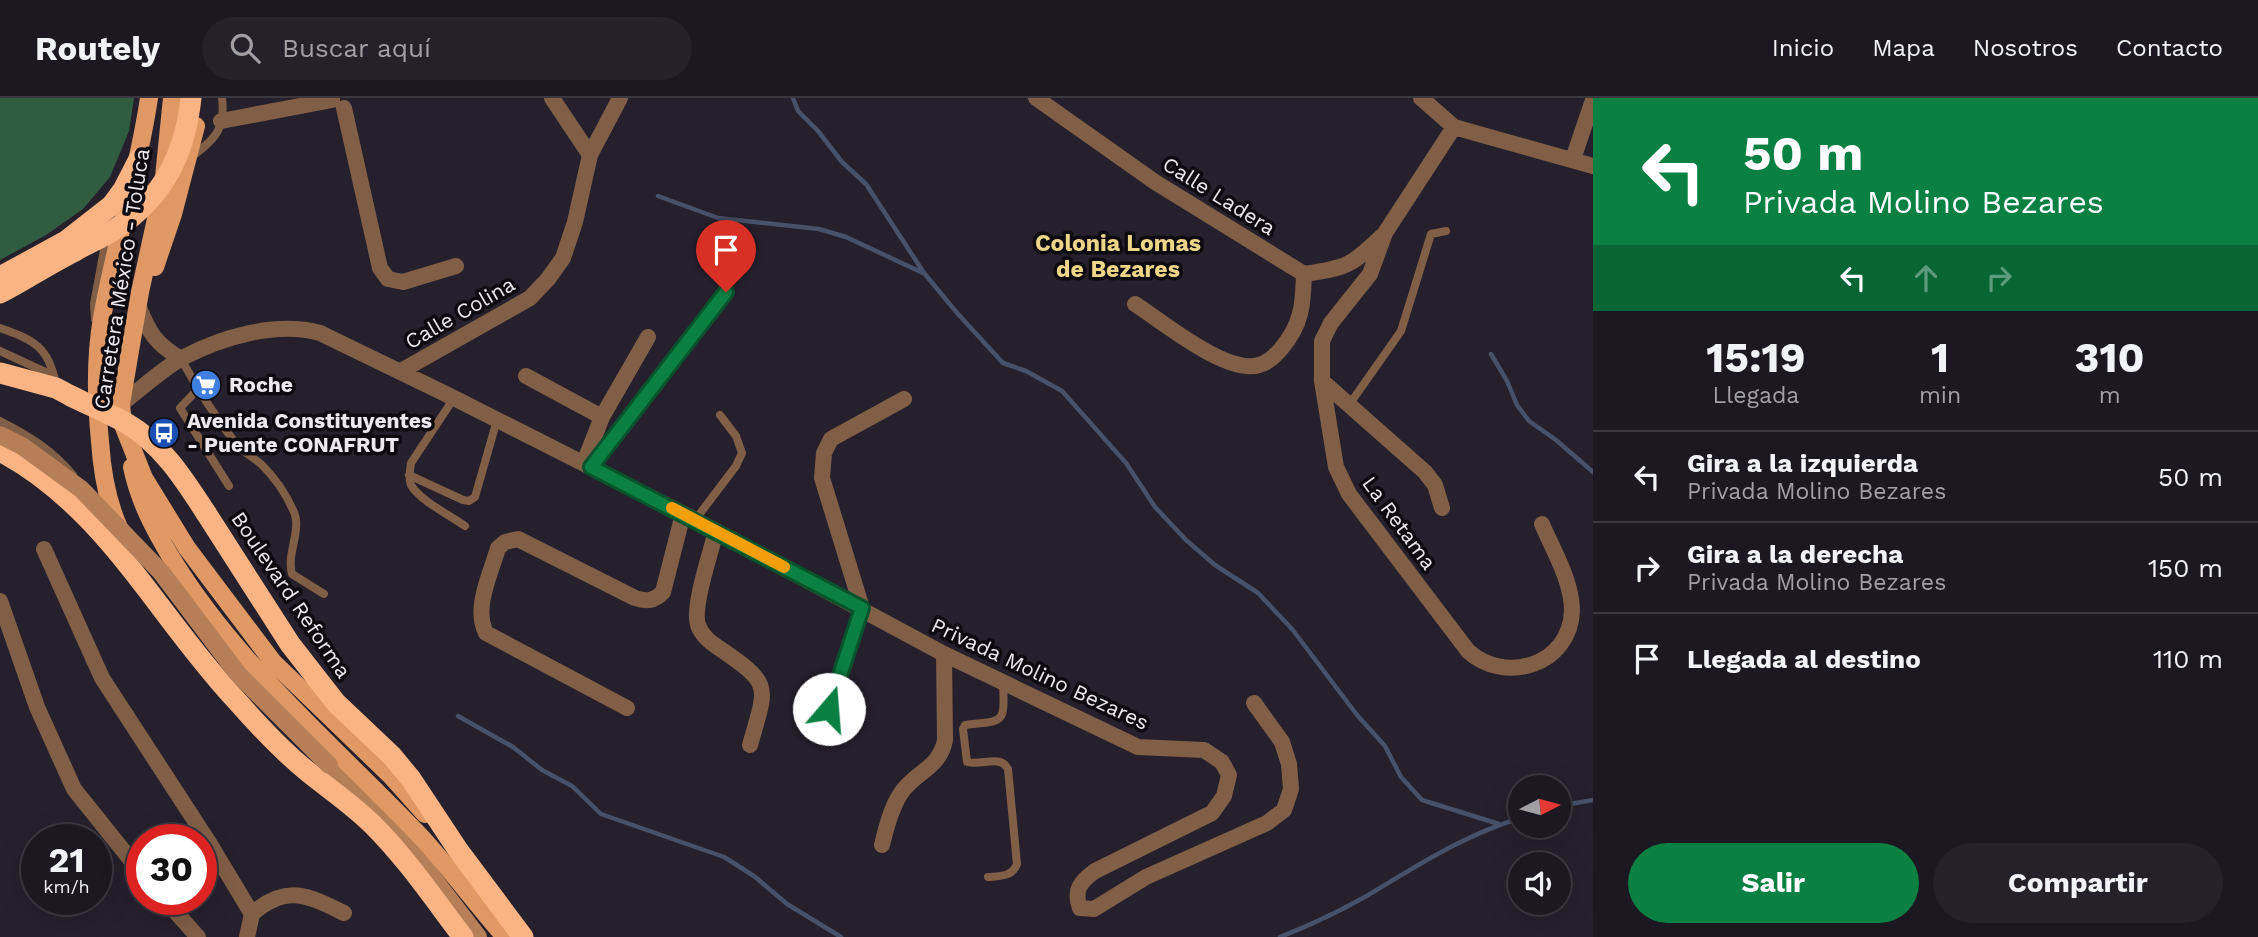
<!DOCTYPE html>
<html lang="es">
<head>
<meta charset="utf-8">
<style>
	body { margin:0; font-family:"Work Sans",sans-serif; background:#25212a; color:#f1f3f6; height:100vh; display:flex; flex-direction:column; font-size:26px; white-space:nowrap }
	* { box-sizing:border-box; margin:0 }
	p { font-size:23px; color:#a0a0a5 }
	.icon { flex:none; width:38px; height:38px; fill:none; stroke:currentColor; stroke-width:2; stroke-linecap:round; stroke-linejoin:round }
	.map { position:relative; flex:1; overflow:hidden }
	.sheet { display:flex; flex-direction:column; background:#1c1821; width:665px }
	.sheet>* { flex:none }
	.top-card { background:#0b8043; color:#fff; overflow:hidden }
	.needle { width:46px; rotate:84deg }
	.controls { position:absolute; left:1508px; top:677px; display:grid; gap:14px }
	.controls a { display:grid; place-items:center; width:63px; height:63px; border-radius:50%; background:#1c1821; box-shadow:0 7px 28px #0002,0 0 0 2px #3a373f; font-size:35px }
	.speed { position:absolute; left:21px; top:726px; display:flex; gap:14px; font-size:35px; font-weight:700; text-align:center }
	.speed>* { display:grid; place-content:center; width:91px; height:91px; border-radius:50%; background:#1c1821; box-shadow:0 7px 28px #0002,0 0 0 2px #3a373f; line-height:1 }
	.speed small { font-size:18px; font-weight:400 }
	.speed .limit { border:10px solid #d22; background:#fff; color:#111 }
	.pin { position:absolute; display:grid; place-items:center; width:60px; height:60px; color:#fff; margin:-72px -30px; border-radius:50% 50% 50% 0; rotate:-45deg; box-shadow:0 0 7px #0007 }
	.pin .icon { rotate:45deg }
	.me { position:absolute; width:77px; margin:-38px; rotate:18deg; stroke-linejoin:round; filter:drop-shadow(0 0 5px #0008) }
	.turn { display:flex; align-items:center; gap:24px; height:147px; padding:0 35px; font-size:32px }
	.turn .icon { width:91px; height:91px; stroke-width:2.5 }
	.turn b { display:block; font-size:49px; line-height:60px }
	.lanes { display:flex; align-items:center; height:66px; padding:0 35px; background:#0003; justify-content:center; gap:35px; direction:ltr }
	.lanes .off { opacity:.35 }
	.eta { display:flex; justify-content:space-evenly; align-items:center; height:119px; text-align:center }
	.eta b { font-size:42px; font-weight:700; line-height:49px }
	.cta { display:flex; gap:14px; margin-top:auto; padding:14px 35px }
	.cta a { flex:1; height:80px; border-radius:42px; background:#0b8043; color:#fff; font-size:28px; font-weight:700; line-height:80px; text-align:center }
	.cta a+a { background:#25212a; color:#f1f3f6 }
	ul { padding:0; list-style:none }
	li { display:flex; align-items:center; gap:21px; height:91px; padding:0 35px; border-top:2px solid #3a373f }
	li div { flex:1 }
	li b { display:block; font-size:26px }
	li em { font-style:normal }
	header { display:flex; align-items:center; gap:42px; box-sizing:border-box; height:98px; padding:0 35px; background:#1c1821; border-bottom:2px solid #3a373f }
	header strong { font-size:33px }
	nav { display:flex; gap:38px; margin-inline-start:auto; font-size:24px }
	.search { width:490px; height:63px; background:#25212a; display:flex; align-items:center; gap:18px; box-sizing:border-box; padding:0 24px; border-radius:38px; color:#a0a0a5; font-size:26px }
	main { display:flex; flex:1; min-height:0 }
	.map>svg:first-child { display:block }
	.forest { fill:#305c3f }
	.lines { fill:none; stroke-linecap:round; stroke-linejoin:round }
	.stream { stroke:#47516a; stroke-width:4.5 }
	.lane { stroke:#815e46; stroke-width:8 }
	.street { stroke:#815e46; stroke-width:16 }
	.secondary { stroke:#b67f58; stroke-width:18 }
	.primary { stroke:#e09865; stroke-width:18 }
	.highway { stroke:#fab484; stroke-width:21 }
	.secondary-bridge { stroke:#b67f58; stroke-width:18 }
	.highway-bridge { stroke:#fab484; stroke-width:21 }
	.route-casing { stroke:#07532c; stroke-width:18 }
	.route { stroke:#0b8043; stroke-width:12 }
	.slow { stroke:#f59e0b; stroke-width:12 }
	.labels { text-anchor:middle; stroke-width:7; stroke-linejoin:round; paint-order:stroke }
	.street-label { font-size:21px; fill:#ebe8f0; stroke:#0d0b10 }
	.poi-label { font-size:21px; font-weight:bold; fill:#ebe8f0; stroke:#0d0b10; text-anchor:start }
	.neighbourhood-label { font-size:23px; font-weight:bold; fill:#eed689; stroke:#0d0b10 }
</style>
</head>
<body>
<header>
<strong>Routely</strong>
<div class="search"><svg class="icon" aria-label="search" viewBox="0 0 24 24"><circle cx="10" cy="10" r="6"/><path d="M15 15l6 6"/></svg>Buscar aquí</div>
<nav><a>Inicio</a><a>Mapa</a><a>Nosotros</a><a>Contacto</a></nav>
</header>
<main>
<div class="map">
<svg width="1593" height="839" viewBox="0 0 1593 839">
	<rect width="100%" height="100%" fill="#25202c"/>
	<!-- forest -->
	<path class="forest" d="M0,0h134l-5,33 -19,46 -27,32 -37,26 -46,25z"/>
	<g class="lines">
		<!-- stream -->
		<path class="stream" d="M793,0l5,13 20,20 24,31 24,22 58,89 34,41 45,49 23,8 36,20 64,72 29,44 31,33 29,25 43,28 34,36 65,86 28,31 16,31 21,23 77,24
			M658,98l60,22 101,11 27,8 77,36
			M1491,256l16,27 10,24 12,16 27,19 37,32
			M458,618l55,31 29,23 30,16 29,28 123,43 30,19 33,28 54,33
			M1559,708l34,-6
			M1280,839c28,-11 56,-24 83,-39 51,-30 100,-63 158,-80"/>
		<!-- lane -->
		<path class="lane" d="M190,60c24,-18 36,-28 32,-60
			M95,221l-1,-15 12,-65
			M0,230c34,12 49,19 56,57
			M0,253l54,25
			M181,261c16,29 35,59 56,86 7,8 18,13 25,20 13,13 24,29 31,45 10,19 -7,43 -1,64l32,20
			M198,291l-18,19 49,78
			M454,300l-43,65c-1,7 -3,16 0,22 8,15 40,31 54,41
			M1349,307l52,-74 30,-97 15,-3
			M0,323c28,14 52,29 73,54
			M409,377l54,25 6,1 6,-4 22,-77
			M695,422l41,-54 6,-13 -6,-17 -16,-21
			M988,779c12,-1 24,0 29,-13l-9,-95c-8,-15 -26,-3 -41,-7l-4,-33 2,-4c39,-5 40,1 38,-43"/>
		<!-- street -->
		<path class="street" d="M552,0l38,57
			M1036,0l119,84 149,92c43,-6 47,-8 78,-38
			M1421,0l33,29 139,39
			M344,10l36,160 8,11 15,3 53,-16
			M221,23l111,-21
			M1454,29l-69,106 -15,41 -39,49 -9,18v40l14,86 13,27 119,157c37,34 102,14 104,-40 0,-30 -19,-61 -30,-87
			M1573,61l20,-59
			M1135,206c28,18 92,71 124,61 8,-2 17,-10 22,-16 21,-25 22,-44 23,-75
			M138,207c11,28 17,38 43,54
			M401,273l129,-73 18,-19 15,-21 12,-36 15,-67 30,-57
			M526,278l76,41
			M1322,283l103,91 10,13 7,23
			M121,306c20,-15 40,-34 61,-46 40,-21 94,-37 138,-25l134,65 241,122 249,134 194,93 66,3 18,12 7,13 -5,21 -12,17 -117,58c-14,10 -22,19 -15,37l14,1 52,-32 121,-54 17,-13 7,-21 -2,-25 -7,-22 -28,-39
			M584,365l18,-46 46,-80
			M591,369l135,-175
			M716,433c-5,21 -24,76 -18,94 4,11 12,17 21,23 54,37 48,37 31,97
			M44,451l58,129 106,163 44,73 -5,23
			M0,503l37,106 37,82 68,85
			M627,610l-141,-75c-13,-25 5,-60 12,-85l7,-6 13,-3 117,59c12,4 19,3 28,-6l20,-78
			M829,611l33,-101 -40,-130 2,-25 7,-14 73,-40
			M882,747c4,-17 9,-37 19,-52 14,-21 39,-25 44,-53l-1,-86
			M165,802l33,37
			M252,816c34,-30 56,-19 92,-1"/>
		<!-- secondary -->
		<path class="secondary" d="M329,667l39,33 22,24 88,115"/>
		<!-- primary -->
		<path class="primary" d="M172,0l-9,89 -23,105 -19,112 2,21 21,53 43,70 86,114 118,114 34,38
			M155,169l18,-53 23,-88
			M132,369c7,34 22,62 40,92 66,108 165,189 251,280 28,31 54,66 82,98
			M120,432c-13,-28 -18,-58 -20,-89 -4,-40 -5,-83 2,-123 13,-74 36,-145 47,-220"/>
		<!-- highway -->
		<path class="highway" d="M0,179l66,-36 46,-36 11,-15 16,-31
			M0,275l56,15 15,8
			M0,353c105,55 158,166 236,249 22,25 45,50 71,71 22,18 46,34 66,54 34,34 61,74 90,112
			M206,415l84,131 46,59 56,53 19,23 47,71 65,87"/>
		<!-- secondary-bridge -->
		<path class="secondary-bridge" d="M0,337l22,11 59,43 80,83 77,102 91,91"/>
		<!-- highway-bridge -->
		<path class="highway-bridge" d="M0,195c25,-13 49,-29 75,-42 13,-8 29,-14 42,-23 47,-32 68,-74 74,-130
			M71,298c18,9 37,17 55,27 35,20 58,56 80,90"/>
	</g>
	<g class="lines">
		<!-- route casing -->
		<g class="route-casing">
			<path id="route" d="M726,194l-135,175 271,141 -33,101"/>
		</g>
		<!-- route -->
		<use href="#route" class="route"/>
		<!-- slow -->
		<path class="slow" d="M672,410l112,59"/>
	</g>
	<!-- icons -->
	<defs>
		<g id="supermarket-disc" transform="scale(1.575)"><circle r="9.5" fill="#3f7fe0" stroke="#0d0b10"/><path d="M-6-5.5h2.5l.6 2H6L4.5 2H-2.5L-4.4-4H-6ZM-1.5 3.2a1.3 1.3 0 1 0 .1 0ZM3 3.2a1.3 1.3 0 1 0 .1 0Z" fill="#fff"/></g>
		<g id="bus-disc" transform="scale(1.575)"><circle r="9.5" fill="#1a4fb4" stroke="#0d0b10"/><path d="M-5-6H5V4H4V6H2V4H-2V6H-4V4H-5ZM-3.5-4V0h7V-4ZM-3.5 1.2v1.5H-2V1.2ZM2 1.2v1.5H3.5V1.2Z" fill="#fff"/></g>
	</defs>
	<g fill-rule="evenodd">
		<use href="#supermarket-disc" x="206" y="287"/>
		<use href="#bus-disc" x="164" y="335"/>
	</g>
	<g class="labels">
		<!-- street labels -->
		<g class="street-label">
			<text transform="translate(1219 98) rotate(32)" y="7">Calle Ladera</text>
			<text transform="translate(122 181) rotate(-81)" y="7">Carretera México - Toluca</text>
			<text transform="translate(460 215) rotate(-30)" y="7">Calle Colina</text>
			<text transform="translate(1399 425) rotate(54)" y="7">La Retama</text>
			<text transform="translate(291 497) rotate(56)" y="7">Boulevard Reforma</text>
			<text transform="translate(1040 576) rotate(25)" y="7">Privada Molino Bezares</text>
		</g>
		<!-- poi labels -->
		<g class="poi-label">
			<text x="229" y="294">Roche</text>
			<text x="187" y="330">Avenida Constituyentes<tspan x="187" dy="24">- Puente CONAFRUT</tspan></text>
		</g>
		<!-- neighbourhood labels -->
		<g class="neighbourhood-label">
			<text x="1118" y="153">Colonia Lomas<tspan x="1118" dy="26">de Bezares</tspan></text>
		</g>
	</g>
</svg>
<div class="controls">
<a><svg class="needle" viewBox="-14 -14 28 28"><path d="M0-13l5 13h-10z" fill="#e53935"/><path d="M0 13l5-13h-10z" fill="#a0a0a5"/></svg></a>
<a><svg class="icon" aria-label="sound" viewBox="0 0 24 24"><path d="M4 9h4l5-4v14l-5-4H4zM17 9q2 3 0 6"/></svg></a>
</div>
<div class="speed"><div>21<small>km/h</small></div><div class="limit">30</div></div>
<div class="pin" style="left:726px;top:194px;background:#d93025"><svg class="icon" aria-label="arrive" viewBox="0 0 24 24"><path d="M6 21V4h12l-3 4 3 4H6"/></svg></div>
<svg class="me" style="left:829px;top:611px" viewBox="-20 -20 40 40"><circle r="19" fill="#fff"/><path d="M0-13L10 11 0 6-10 11z" fill="#0b8043"/></svg>
</div>
<section class="sheet">
<div class="top-card">
<div class="turn"><svg class="icon" aria-label="left" viewBox="0 0 24 24"><path d="M17 20v-9H6M10 6l-5 5 5 5"/></svg><div><b>50 m</b>Privada Molino Bezares</div></div>
<div class="lanes"><svg class="icon" aria-label="left" viewBox="0 0 24 24"><path d="M17 20v-9H6M10 6l-5 5 5 5"/></svg><svg class="icon off" aria-label="ahead" viewBox="0 0 24 24"><path d="M12 20V5M6 11l6-6 6 6"/></svg><svg class="icon off" aria-label="right" viewBox="0 0 24 24"><path d="M7 20v-9h11M14 6l5 5-5 5"/></svg></div>
</div>
<div class="eta">
<div><b>15:19</b><p>Llegada</p></div>
<div><b>1</b><p>min</p></div>
<div><b>310</b><p>m</p></div>
</div>
<ul>
<li><svg class="icon" aria-label="left" viewBox="0 0 24 24"><path d="M17 20v-9H6M10 6l-5 5 5 5"/></svg><div><b>Gira a la izquierda</b><p>Privada Molino Bezares</p></div><em>50 m</em></li>
<li><svg class="icon" aria-label="right" viewBox="0 0 24 24"><path d="M7 20v-9h11M14 6l5 5-5 5"/></svg><div><b>Gira a la derecha</b><p>Privada Molino Bezares</p></div><em>150 m</em></li>
<li><svg class="icon" aria-label="arrive" viewBox="0 0 24 24"><path d="M6 21V4h12l-3 4 3 4H6"/></svg><div><b>Llegada al destino</b></div><em>110 m</em></li>
</ul>
<div class="cta"><a>Salir</a><a>Compartir</a></div>
</section>
</main>
</body>
</html>
